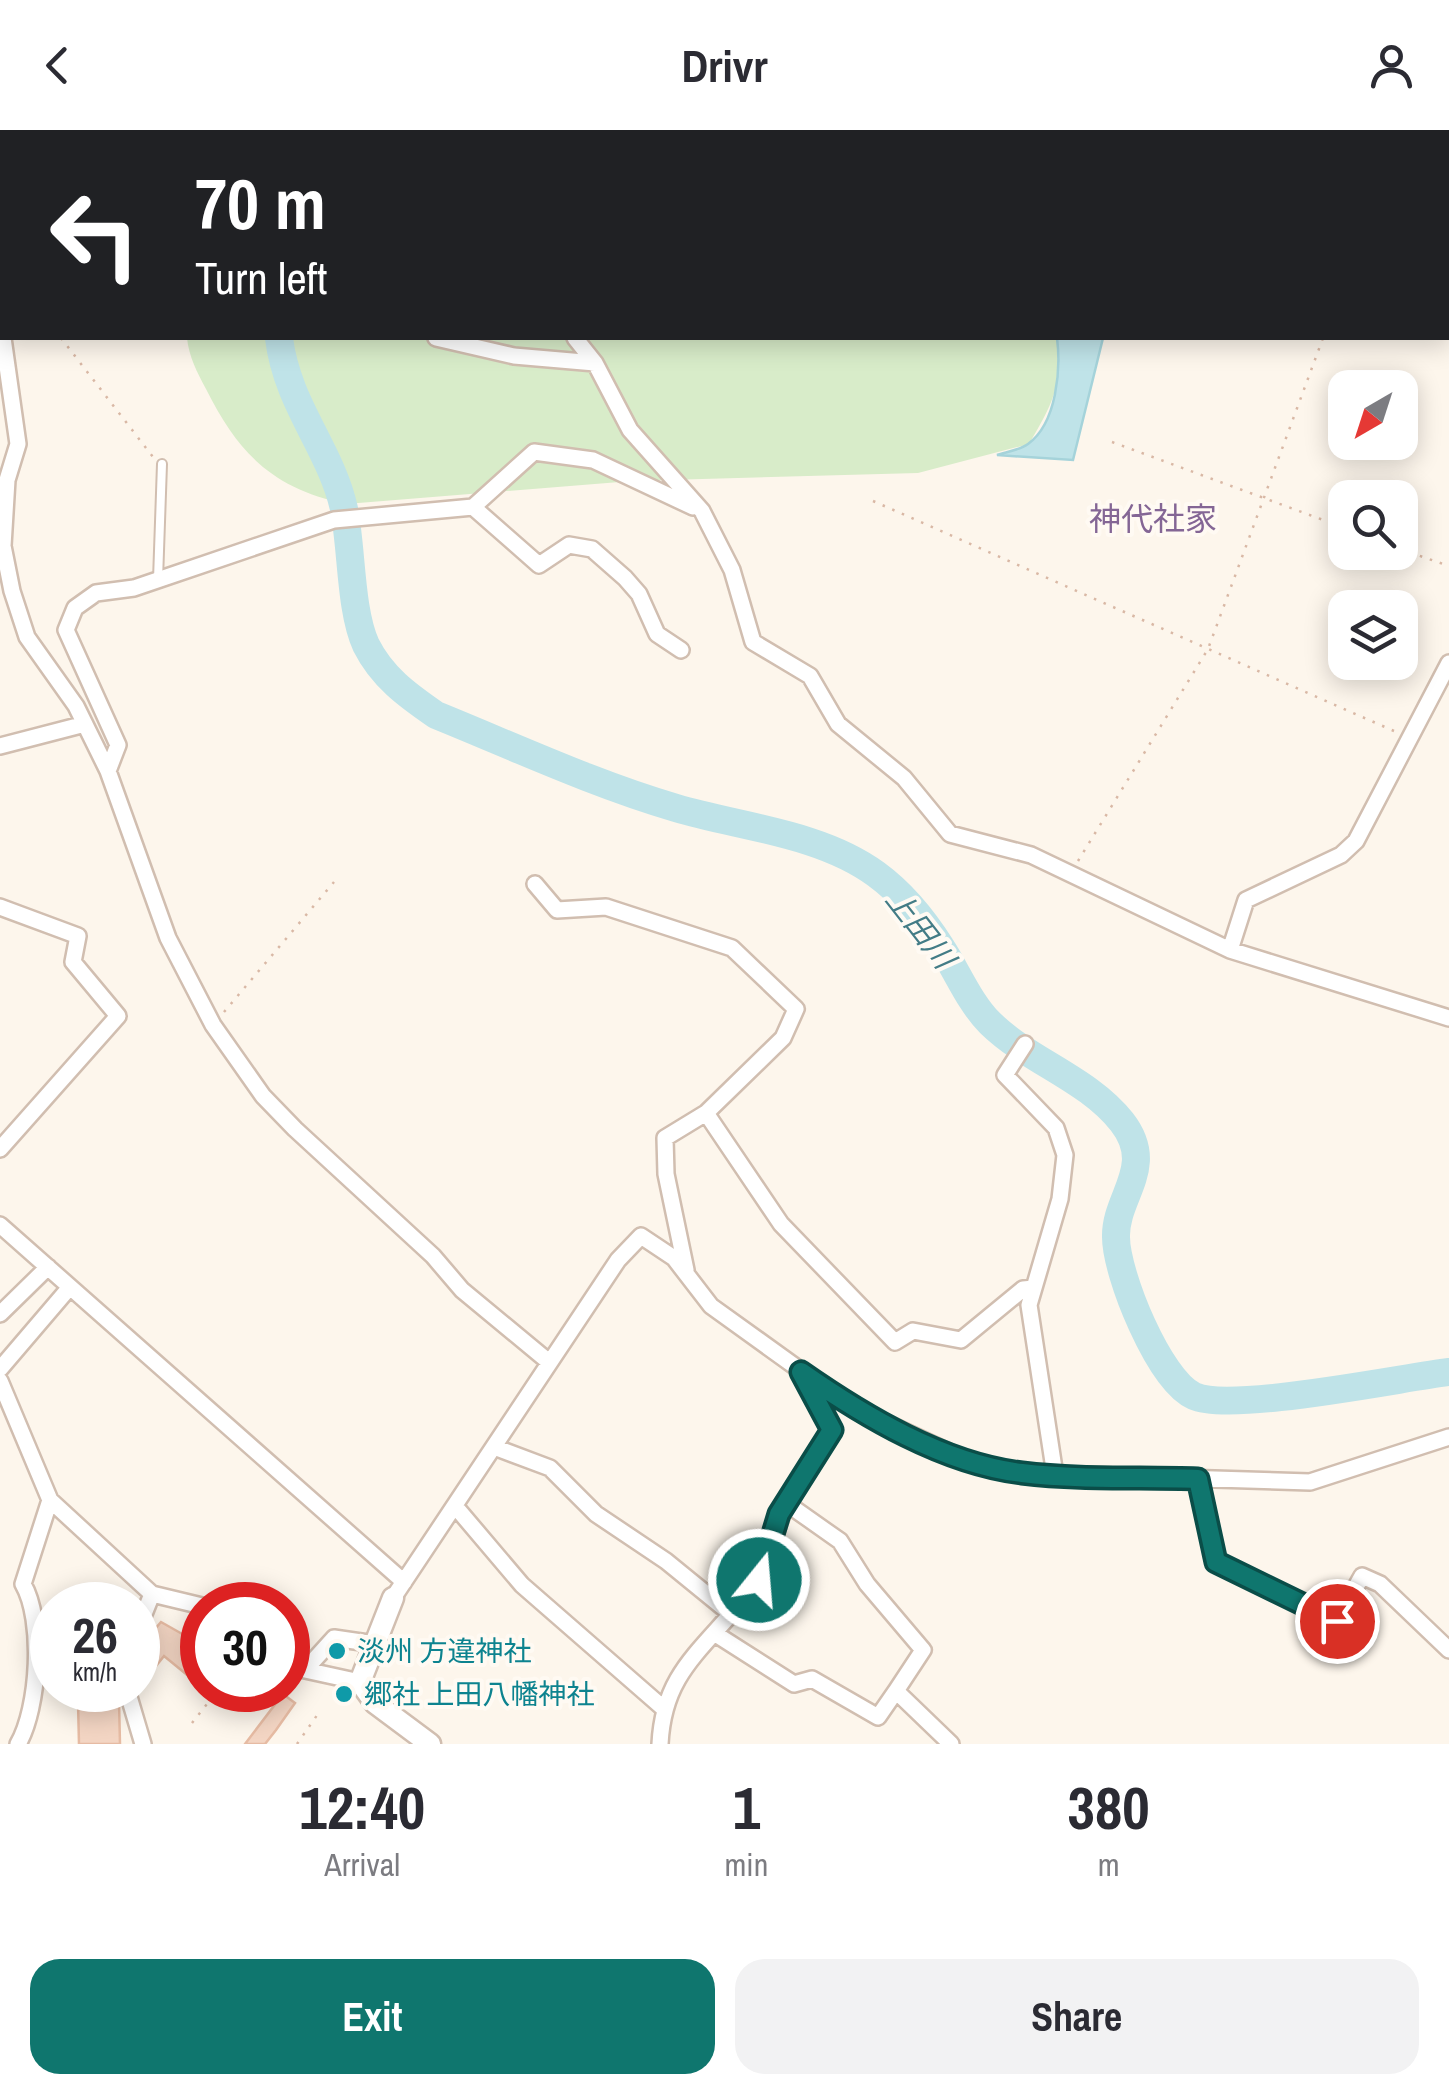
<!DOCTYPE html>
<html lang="en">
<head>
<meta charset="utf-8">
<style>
	body { margin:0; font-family:"Archivo Narrow","Noto Sans JP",sans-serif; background:#f2f2f3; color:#2b2b33; height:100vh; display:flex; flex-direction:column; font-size:38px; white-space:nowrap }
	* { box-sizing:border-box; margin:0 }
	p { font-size:32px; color:#7c7c81 }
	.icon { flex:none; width:55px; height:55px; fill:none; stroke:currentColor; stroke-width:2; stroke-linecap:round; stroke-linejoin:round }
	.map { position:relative; height:1614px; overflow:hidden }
	.side { display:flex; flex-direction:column; background:#fff; flex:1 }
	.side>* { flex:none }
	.hud { position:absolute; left:0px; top:0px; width:1450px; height:210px; box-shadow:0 5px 25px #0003; background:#202124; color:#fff; overflow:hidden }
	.needle { width:65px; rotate:219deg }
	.tools { position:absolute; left:1328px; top:240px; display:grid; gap:20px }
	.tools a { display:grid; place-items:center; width:90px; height:90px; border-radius:20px; background:#fff; box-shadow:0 5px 25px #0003; font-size:50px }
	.speed { position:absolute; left:30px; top:1452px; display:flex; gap:20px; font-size:50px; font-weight:700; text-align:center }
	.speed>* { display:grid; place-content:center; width:130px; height:130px; border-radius:50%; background:#fff; box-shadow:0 5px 25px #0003; line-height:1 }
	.speed small { font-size:25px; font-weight:400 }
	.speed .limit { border:15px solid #d22; background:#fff; color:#111 }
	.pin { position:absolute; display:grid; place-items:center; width:85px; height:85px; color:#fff; margin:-42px; border:5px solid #fff; border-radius:50%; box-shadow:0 2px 10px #0007 }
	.me { position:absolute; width:110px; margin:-55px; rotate:17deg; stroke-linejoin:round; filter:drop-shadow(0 0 8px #0008) }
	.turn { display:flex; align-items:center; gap:35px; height:210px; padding:0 30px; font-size:45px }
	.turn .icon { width:130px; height:130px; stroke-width:2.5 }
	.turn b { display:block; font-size:70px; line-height:85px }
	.eta { display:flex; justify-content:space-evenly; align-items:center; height:170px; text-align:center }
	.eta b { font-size:60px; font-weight:700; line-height:70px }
	.action { display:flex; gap:20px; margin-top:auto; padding:20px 30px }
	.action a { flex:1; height:115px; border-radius:30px; background:#0f766e; color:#fff; font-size:40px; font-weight:700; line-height:115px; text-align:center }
	.action a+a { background:#f2f2f3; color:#2b2b33 }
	header { display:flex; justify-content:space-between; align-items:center; height:130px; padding:0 30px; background:#fff; font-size:45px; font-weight:700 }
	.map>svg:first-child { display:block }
	.green { fill:#d8ecc9 }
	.water { fill:#bfe3e8; stroke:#a5d3da; stroke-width:2.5 }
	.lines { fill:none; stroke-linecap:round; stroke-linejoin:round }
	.river { stroke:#bfe3e8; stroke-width:28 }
	.building { fill:#f3d5c3; stroke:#e6bba3; stroke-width:2.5 }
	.service-casing { stroke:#d1beb0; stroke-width:12 }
	.minor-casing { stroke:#d1beb0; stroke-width:20 }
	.tertiary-casing { stroke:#d1beb0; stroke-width:25 }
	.path { stroke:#d9b8a5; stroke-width:2.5; stroke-dasharray:2.5 8; stroke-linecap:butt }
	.service { stroke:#fff; stroke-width:8 }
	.minor { stroke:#fff; stroke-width:15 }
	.tertiary { stroke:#fff; stroke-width:20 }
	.route-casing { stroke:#0a4d48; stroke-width:25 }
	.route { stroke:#0f766e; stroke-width:18 }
	.culture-dot { fill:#0f9aa8; stroke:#fffaf3; stroke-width:4 }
	.labels { text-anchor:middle; stroke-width:8; stroke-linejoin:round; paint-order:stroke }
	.culture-label { font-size:28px; fill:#0d838f; stroke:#fffaf3; text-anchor:start }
	.water-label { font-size:30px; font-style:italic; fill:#437c86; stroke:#fffaf3 }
	.quarter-label { font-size:32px; fill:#846695; stroke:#fffaf3 }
</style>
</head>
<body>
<header><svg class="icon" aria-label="back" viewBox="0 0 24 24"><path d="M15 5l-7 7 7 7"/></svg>Drivr<svg class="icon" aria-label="person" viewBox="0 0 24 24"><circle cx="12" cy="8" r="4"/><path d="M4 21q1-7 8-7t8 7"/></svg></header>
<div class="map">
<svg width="1449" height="1614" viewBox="0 0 1449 1614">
	<rect width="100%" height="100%" fill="#fdf6ec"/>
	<!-- green -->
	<path class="green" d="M0,0h980l-978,2 -2,118z
		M187,208h870c6,47 -4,65 -28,106l-111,29 -286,8 -286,23c-73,-16 -107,-49 -140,-115 -9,-17 -17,-32 -19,-51z"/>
	<!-- water -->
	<path class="water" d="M1057,208h46l-30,122 -76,-5c9,-3 23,-5 31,-11 29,-21 33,-75 29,-106z"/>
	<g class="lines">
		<!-- river -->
		<path class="river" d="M286,0l3,2
			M279,208c8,67 52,111 65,171 8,40 6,101 22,136 16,32 41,50 70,70 79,32 158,69 240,93 64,19 144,25 200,66 26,19 48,46 65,73 16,24 28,55 49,76 40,39 97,55 132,99 35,45 -7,74 -6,115 0,37 43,143 78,159 36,17 206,-18 255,-24"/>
	</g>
	<!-- building -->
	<path class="building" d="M198,1487h4v19l-7,9 7,6v36l-38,-31 -8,10 -10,-8 11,-13 -9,-8 13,-15 23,13z
		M283,1564l12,9 -19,27 -11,14h-20z
		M119,1571l1,43h-41l-1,-42z"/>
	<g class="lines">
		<!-- service casing -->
		<g class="service-casing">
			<path id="service" d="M158,450l4,-116"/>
		</g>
		<!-- minor casing -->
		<g class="minor-casing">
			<path id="minor" d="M373,0l1,2
				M425,0l1,2
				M44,2l1,-2
				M0,136l2,-14
				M0,162l2,31
				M3,208l15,106 -11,36 -4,66 9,45 15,46 49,69 32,65 60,167 45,87 50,71 32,33 138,127 29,34 87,72
				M436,208l78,18 81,7
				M575,208l20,25 35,67 72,81 30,59 21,72 57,34 28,48 66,54 46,56 81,21 199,95 219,68
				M473,377l66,58 30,-20 23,4 33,29 14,16 18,40 24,16
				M0,616l85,-22
				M108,641l10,-26 -52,-115 9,-22 21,-15 38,-5 200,-68 139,-13 61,-55 59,8 100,47
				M535,754l22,26 49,-3 126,41 64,61 -13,29 -77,75 75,111 114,118 18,-11 48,9 62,-51 11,-1
				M0,777l78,29 -5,26 45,54 -118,133
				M1230,820l16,-50 95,-45 15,-14 93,-178
				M1025,914l-20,31 51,53 9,27 -5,44 -31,106 26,170
				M0,1095l404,357
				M686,1140l-20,-96 -1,-36 41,-25
				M0,1184l48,-47
				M0,1239l70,-82
				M801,1242l31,58 -46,73 54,38 27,43 56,66 -27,41
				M0,1251l50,119
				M494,1317l56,21 46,46 70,47 65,53c-39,44 -68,68 -71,130
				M1198,1349l17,83 122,59 25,-45 18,8 69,66
				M455,1376l67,79 140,122
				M393,1468l225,-338 23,-24 33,22 37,48 139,100 116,54 53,13 291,9 139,-45
				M731,1484l28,-33 27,-78
				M138,1499l14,-35
				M714,1503l80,51 18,-5 66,38 18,-26 55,53
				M288,1527l17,13 55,12
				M305,1540l29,-32 41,6
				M127,1560l16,54
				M18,1614c21,-36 26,-124 5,-160l27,-84 102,94 50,12"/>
		</g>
		<!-- tertiary casing -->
		<g class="tertiary-casing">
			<path id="tertiary" d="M393,1468l-33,84 15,21 55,41"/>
		</g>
		<!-- path -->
		<path class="path" d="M61,208l92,119
			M1112,312l233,86
			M873,371l521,230
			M1400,419l49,17
			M1078,731l130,-212 115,-311
			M224,882l110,-130
			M192,1593l15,-19
			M297,1614l23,-33"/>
		<!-- service -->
		<use href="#service" class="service"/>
		<!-- minor -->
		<use href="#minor" class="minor"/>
		<!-- tertiary -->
		<use href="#tertiary" class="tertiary"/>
	</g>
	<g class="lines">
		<!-- route casing -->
		<g class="route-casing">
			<path id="route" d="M759,1450l20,-66 53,-84 -31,-58c63,44 143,92 221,101 58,7 118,4 176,6l18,83 121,59"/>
		</g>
		<!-- route -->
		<use href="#route" class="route"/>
	</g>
	<!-- markers -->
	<g class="culture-dot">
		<circle cx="337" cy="1521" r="10"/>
		<circle cx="344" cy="1564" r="10"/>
	</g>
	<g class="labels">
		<!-- culture labels -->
		<g class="culture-label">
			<text x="357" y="1531">淡州 方違神社</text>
			<text x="364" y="1574">郷社 上田八幡神社</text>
		</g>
		<!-- water labels -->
		<g class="water-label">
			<text transform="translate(920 799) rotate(52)" y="10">上田川</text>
		</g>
		<!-- quarter labels -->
		<g class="quarter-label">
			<text x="1153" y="400">神代社家</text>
		</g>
	</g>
</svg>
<div class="tools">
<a><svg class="needle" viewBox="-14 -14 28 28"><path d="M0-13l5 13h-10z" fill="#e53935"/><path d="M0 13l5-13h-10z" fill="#7c7c81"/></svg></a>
<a><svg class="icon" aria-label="search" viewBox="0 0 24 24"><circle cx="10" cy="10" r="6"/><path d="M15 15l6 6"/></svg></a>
<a><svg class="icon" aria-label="layers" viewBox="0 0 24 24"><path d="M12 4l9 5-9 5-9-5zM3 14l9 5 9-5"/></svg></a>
</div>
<div class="speed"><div>26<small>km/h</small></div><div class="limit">30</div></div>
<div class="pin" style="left:1337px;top:1491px;background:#d93025"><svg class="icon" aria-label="arrive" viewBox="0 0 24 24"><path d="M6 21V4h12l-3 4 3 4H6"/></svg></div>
<svg class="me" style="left:759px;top:1450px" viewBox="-20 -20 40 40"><circle r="17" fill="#0f766e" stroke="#fff" stroke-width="3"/><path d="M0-11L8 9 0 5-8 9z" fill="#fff"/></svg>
<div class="hud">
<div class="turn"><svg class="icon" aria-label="left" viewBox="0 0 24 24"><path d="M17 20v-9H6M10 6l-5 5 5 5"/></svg><div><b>70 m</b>Turn left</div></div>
</div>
</div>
<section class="side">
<div class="eta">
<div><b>12:40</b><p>Arrival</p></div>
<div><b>1</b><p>min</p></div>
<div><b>380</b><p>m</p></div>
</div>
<div class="action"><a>Exit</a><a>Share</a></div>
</section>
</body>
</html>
